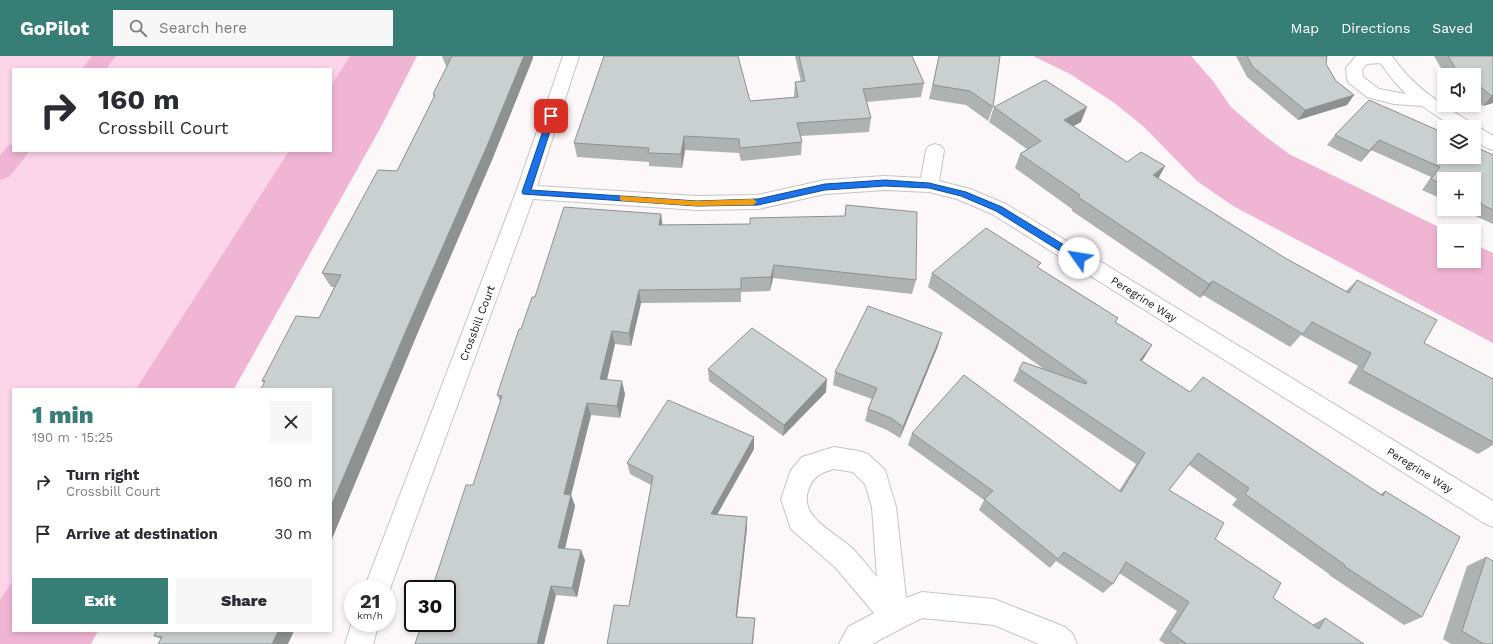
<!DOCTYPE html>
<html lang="en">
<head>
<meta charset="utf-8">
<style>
	body { margin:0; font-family:"Work Sans",sans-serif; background:#f7f7f7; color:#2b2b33; height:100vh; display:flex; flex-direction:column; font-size:15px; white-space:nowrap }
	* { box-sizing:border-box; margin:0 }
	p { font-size:13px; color:#7c7c81 }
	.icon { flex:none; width:22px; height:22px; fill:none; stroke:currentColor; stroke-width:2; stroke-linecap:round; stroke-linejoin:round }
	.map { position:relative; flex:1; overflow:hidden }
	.panel { position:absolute; left:12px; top:332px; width:320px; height:244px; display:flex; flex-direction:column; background:#fff; border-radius:0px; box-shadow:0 2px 6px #0003 }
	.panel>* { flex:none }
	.top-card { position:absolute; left:12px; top:12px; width:320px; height:84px; border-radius:0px; box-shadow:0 2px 6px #0003; background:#fff; color:#2b2b33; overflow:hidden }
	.tools { position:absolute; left:1437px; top:12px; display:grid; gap:8px }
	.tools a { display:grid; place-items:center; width:44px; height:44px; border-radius:0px; background:#fff; box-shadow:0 2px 6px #0003; font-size:20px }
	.speed { position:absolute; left:344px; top:524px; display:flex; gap:8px; font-size:20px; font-weight:700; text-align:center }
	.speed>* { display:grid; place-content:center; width:52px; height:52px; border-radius:50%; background:#fff; box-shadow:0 2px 6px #0003; line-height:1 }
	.speed small { font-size:10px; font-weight:400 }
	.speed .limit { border:2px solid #111; border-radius:6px; background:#fff; color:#111 }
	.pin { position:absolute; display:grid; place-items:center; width:34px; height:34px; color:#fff; margin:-17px; border-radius:8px; box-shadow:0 2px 6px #0006 }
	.me { position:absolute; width:44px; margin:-22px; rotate:302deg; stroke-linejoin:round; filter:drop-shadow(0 0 3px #0008) }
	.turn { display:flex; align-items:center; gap:14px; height:84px; padding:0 20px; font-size:18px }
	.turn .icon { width:52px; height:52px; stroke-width:2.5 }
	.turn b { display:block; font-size:28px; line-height:34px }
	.round { display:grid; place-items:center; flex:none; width:42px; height:42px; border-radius:0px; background:#f7f7f7 }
	.overview { display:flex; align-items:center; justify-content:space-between; height:68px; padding:0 20px }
	h1 { font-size:24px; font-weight:800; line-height:30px; color:#377e77 }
	.primary-button { display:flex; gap:8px; margin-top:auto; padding:8px 20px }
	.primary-button a { flex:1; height:46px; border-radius:0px; background:#377e77; color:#fff; font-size:16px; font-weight:800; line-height:46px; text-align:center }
	.primary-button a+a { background:#f7f7f7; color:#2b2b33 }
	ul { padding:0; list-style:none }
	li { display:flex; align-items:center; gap:12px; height:52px; padding:0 20px }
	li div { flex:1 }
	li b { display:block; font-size:15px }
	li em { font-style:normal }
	header { display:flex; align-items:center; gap:24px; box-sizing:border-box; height:56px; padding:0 20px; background:#377e77; color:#fff }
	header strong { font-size:19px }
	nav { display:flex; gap:22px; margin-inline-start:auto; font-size:14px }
	.search { width:280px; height:36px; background:#f7f7f7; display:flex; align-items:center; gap:10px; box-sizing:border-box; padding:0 14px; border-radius:0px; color:#7c7c81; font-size:15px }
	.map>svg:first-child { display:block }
	.green { fill:#fcd5e8 }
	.water { fill:#f1b5d4 }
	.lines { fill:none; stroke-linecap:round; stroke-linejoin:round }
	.canal { fill:#f1b5d4; fill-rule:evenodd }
	.minor-casing { stroke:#c8c3c5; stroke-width:2 }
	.minor { fill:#fff; fill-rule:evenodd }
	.wall { fill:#aeb3b2 }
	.shaded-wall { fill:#8d9291 }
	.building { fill:#cad0cf; stroke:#8d9291 }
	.route { fill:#1a73e8; stroke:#114b97 }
	.slow { fill:#f59e0b }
	.labels { text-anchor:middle; stroke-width:3; stroke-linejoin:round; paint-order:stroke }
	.street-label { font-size:11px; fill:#121011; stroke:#fff }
</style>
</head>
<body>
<header>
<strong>GoPilot</strong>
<div class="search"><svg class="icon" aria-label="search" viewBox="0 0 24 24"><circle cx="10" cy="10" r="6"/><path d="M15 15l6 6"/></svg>Search here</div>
<nav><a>Map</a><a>Directions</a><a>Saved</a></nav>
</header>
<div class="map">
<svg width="1493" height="588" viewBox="0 0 1493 588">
	<rect width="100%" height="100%" fill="#fcf7f9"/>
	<!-- green -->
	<path class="green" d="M0,0h352l-21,33v-20h-318v82h279l-150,238h-129v203l-13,21z"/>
	<!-- water -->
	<path class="water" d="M350,0h67l-36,71 -147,262h-98l153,-238h42v-65z
		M1033,0h158l22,25 18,26 30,26 28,21 158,77h-3v30h30v-17l19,9v90l-260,-137 -36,-25 -54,-55 -30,-24 -43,-28z
		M13,524v51h85l-7,13h-91v-44z"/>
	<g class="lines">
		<!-- canal -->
		<path class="canal" d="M92,0h24l-10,13h-24z
			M13,88v7h17l-21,26 -9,3v-25l9,-10z"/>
		<!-- minor casing -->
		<g class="minor-casing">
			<path id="minor" d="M563,0h16l-42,130 160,10 61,-1 67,-15 60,-4 36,2 5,-28 3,-4 6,-2 6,2 3,4 -5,31 31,8 36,15 487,297v26l-9,-4 -492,-309 -35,-15 -28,-7 -44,-2 -60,4 -67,15 -61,1 -164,-11 -146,398v-8h-23l152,-397z
				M1356,0h36c20,30 50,49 80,67l2,3 6,2 13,8v14l-6,-2 -13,-8v-13h-21l-31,-21 -28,-2 -27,-7 -18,-14 -2,-4 -1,-11zM1380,7l14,18 12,13 -27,-5 -16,-12 -1,-8 5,-5z
				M834,391l25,4 9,3 17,16 11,37 10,91 16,-6 72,7 71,28 8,7 4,10h-38l-45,-19 -72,-7 -18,9 -32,17h-33l9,-17 26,-14 -39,-46 -44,-38 -10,-30 10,-29 11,-13zM834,413l19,3 12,12 7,23 5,70c-8,-9 -15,-19 -24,-28 -16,-16 -54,-31 -45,-58 5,-15 12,-18 26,-22z
				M353,563v4h26l-6,21h-28z"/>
		</g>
		<!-- minor -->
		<use href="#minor" class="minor"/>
	</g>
	<!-- wall -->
	<path class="wall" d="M442,0h91v2l-41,102 -74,172 -87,209v-152l-67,-6 -2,-2 57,-63 15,-31h-3l-9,-14 75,-102 37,-73 -1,-4 14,-27 -1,-1z
		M795,0h117l12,27 -3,14 -54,5 4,16 -2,14 -68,4 1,6 -1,13 -60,6 -2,-8 -54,-3 -3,18 -33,-2v-4l-72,-5 -3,-14 176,-42 44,-4 1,-15h6z
		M939,0l54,51 -5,14 -22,-16 -37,-6z
		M1236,0h91l-1,8 10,17 18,14 -7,10 -49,15 -51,-43z
		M1434,0h59v47l-10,3 -9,-7v-24h-29z
		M1369,44l124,55v69l-22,-10 1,-1 -8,-4h10v-30h-30v21l-22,-10 9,-13 -60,-27 -10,12 -34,-17 8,-10z
		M994,51l87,15 -8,4 54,36 38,4 -7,12 127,80 61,33 11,-11 67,63 69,36v66l-15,9 -130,-71 10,-17 -57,-31 -11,12 -87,-52 -3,3 -128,-87v-2l-57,-41 5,-14 7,-5 -38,-27z
		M846,149l70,75 -4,14 -139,-16 -3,13 -29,1v10l-100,1 -10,43 -16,-2 -8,36 18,14 -5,24 -29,-3 -20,80 4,11 -10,42 20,12 -8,37 -21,-2 -12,49h-129l58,-159 27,-84 -3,-6 24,-66 140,-115 1,11 88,-1 95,-8z
		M1039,212l79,50 -3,4 37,23 -11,16 49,31 191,102 4,-3 37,126 -18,8 -75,-50v-1l-97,-69 5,-6 -48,-34 -20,25 46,49 58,59 39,27 13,-7 39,26h-199l-6,-4 18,-29 -58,-38 -6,11 -10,9 -47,-32 -6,7 -71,-58 5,-10 -76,-55 4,-12 207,58 17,-27 -123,-83 10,-19 21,7 -116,-82 4,-14z
		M938,290l-38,92 -13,-8 -22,-9 3,-12 4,-10 -39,-14 2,-13z
		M708,313l118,23 -43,44 -74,-55z
		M754,381v12l-37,65 30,3v11l-10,89 18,1 -1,9 -125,-21 22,-121 -21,-11 -3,-11z
		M1486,501l7,87h-42l-8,-5 24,-73z
		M294,575l-133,8 -7,-3z"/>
	<!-- shaded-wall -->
	<path class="shaded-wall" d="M524,0h9v2l-41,102 -74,172 -87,209v-35z
		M1354,39l-7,10 -49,15 7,-10z
		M1493,39v8l-10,3 9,-10z
		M1087,51l-6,15 -23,13 6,-15z
		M684,80l1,14 -3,18 -1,-14z
		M1379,84l-8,10 -10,12 8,-11z
		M1165,110l-8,15 -4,-6z
		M661,158l2,14 -4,-3z
		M774,209l-1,13 -3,13 1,-14z
		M1213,225l-10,14 -3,3 9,-14z
		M639,234l2,13 -10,43 -2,-13z
		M612,275l3,13 -11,48 -4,-13z
		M942,277l-4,13 -38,92 3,-11z
		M1152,289l-8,13 -13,15 9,-13z
		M827,323l-1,13 -43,44 1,-11z
		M622,325l3,13 -5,24 -3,-12z
		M587,347l4,12 -20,80 4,11 -12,51 -5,-9 6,-54z
		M754,381v12l-42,75 -1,-10z
		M747,461v11l-11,97v-8z
		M581,494l4,10 -8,37 -5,-9z
		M551,530l5,9 -12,49h-7z
		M755,562l-2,26h-1z
		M278,575h16l-6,13h-16z"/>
	<!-- building -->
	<path class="building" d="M452,0h72l-37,90 -76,173 -80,187v-117h-70l4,-8h-3l34,-65 23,2 22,-43 -19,-2 56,-103 19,1 38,-76 -2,-1z
		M604,0h134l12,45 48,-4 -3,-15 10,-1 -6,-25h113l12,27 -61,6 8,29 -74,5 5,19 -62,6 -1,-9 -55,-3 -3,18 -33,-1 1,-5 -75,-5z
		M939,0h61l-7,51 -23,-16 -37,-6z
		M1247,0h80l-1,8 10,17 18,14 -49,15 -52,-43z
		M1448,0h45v39l-1,1 -18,-14v-7h-9l-9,-6z
		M1045,24l42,27 -23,13 63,42 14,-10 24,14 -12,9 132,83 64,35 8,-13 80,40 -13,23 69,36v63l-131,-72 9,-17 -59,-31 -9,12 -90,-53 -4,3 -131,-87 2,-2 -60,-41 21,-13 -47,-34z
		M1369,44l75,33v24h30v-11l19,9v55l-12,-6 1,-1 -8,-4v-20h-30v6l-13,-6 9,-12 -61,-27 -10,11 -34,-16z
		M846,149l71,7 -1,68 -142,-15 -3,12 -30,1v11l-102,1 -10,43 -17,-2 -12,48 22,2 -5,25 -30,-3 -23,91 7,1 -13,53 23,2 -9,38 -21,-2 -14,58h-122l7,-21h25v-34h-15l34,-104h7l29,-89 -5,-1 22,-66h2l11,-32h3l29,-90 97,7 -2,11 91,-1v-6l95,-2z
		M986,172l55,35 -4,4 81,51 -3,4 37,23 -12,15 50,32 13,-15 180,119 2,-5 75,46 -38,80 -78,-51 1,-1 -100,-71 4,-6 -51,-35 -29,37 55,33 -9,16 66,44 -8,15 46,31 6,-11 39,26h-177l-17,-12 19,-30 -63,-40 -13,22 -49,-32 -6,7 -74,-60 9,-8 -81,-58 52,-58 157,117 24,-39 -126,-84 4,-7 63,22 1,-2 -155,-109z
		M868,250l74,27 -39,94 -12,-9 -23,-9 9,-21 -42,-16z
		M752,272l75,51 -43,46 -76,-56z
		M668,344l86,37 -43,77 36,3 -11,100 19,1 -3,26h-145l7,-39 15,1 24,-130 -26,-13z
		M1486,501l7,4v83h-9l-22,-13z
		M156,575h122l-6,13h-114l4,-7 -8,-1z"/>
	<!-- route -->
	<path class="route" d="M551,58l4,2 -24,74 166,11 61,-2 67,-15 60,-4 44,3 37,9 36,15 80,49 1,2 -4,4 -3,-1 -80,-50 -35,-15 -32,-8 -44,-2 -60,4 -67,15 -61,1 -174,-12 -1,-2 26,-76z"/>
	<!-- slow -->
	<path class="slow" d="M620,140l77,5 56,-2 4,3 -4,3 -56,1 -74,-5 -3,-1z"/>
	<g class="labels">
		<!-- street labels -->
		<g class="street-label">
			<text transform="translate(1144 243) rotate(32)" y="4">Peregrine Way</text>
			<text transform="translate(477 267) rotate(-69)" y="4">Crossbill Court</text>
			<text transform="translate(1420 414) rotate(32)" y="4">Peregrine Way</text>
		</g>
	</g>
</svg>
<div class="tools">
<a><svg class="icon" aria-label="sound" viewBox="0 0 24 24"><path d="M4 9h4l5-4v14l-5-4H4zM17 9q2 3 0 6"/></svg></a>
<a><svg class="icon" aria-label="layers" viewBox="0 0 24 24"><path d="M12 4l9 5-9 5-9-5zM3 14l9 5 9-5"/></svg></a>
<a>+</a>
<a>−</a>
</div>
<div class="speed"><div>21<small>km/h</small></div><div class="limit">30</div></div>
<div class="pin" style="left:551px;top:60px;background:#d93025"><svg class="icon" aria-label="arrive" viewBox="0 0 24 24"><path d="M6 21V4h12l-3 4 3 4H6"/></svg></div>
<svg class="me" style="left:1079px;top:202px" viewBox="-20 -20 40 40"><circle r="19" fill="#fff"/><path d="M0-13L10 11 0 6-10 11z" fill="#1a73e8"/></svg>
<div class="top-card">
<div class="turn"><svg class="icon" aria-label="right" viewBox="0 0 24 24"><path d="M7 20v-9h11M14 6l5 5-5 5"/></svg><div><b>160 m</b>Crossbill Court</div></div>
</div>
<section class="panel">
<div class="overview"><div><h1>1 min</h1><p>190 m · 15:25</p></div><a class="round"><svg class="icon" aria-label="close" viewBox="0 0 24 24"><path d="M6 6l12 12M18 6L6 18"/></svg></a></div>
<ul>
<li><svg class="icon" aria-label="right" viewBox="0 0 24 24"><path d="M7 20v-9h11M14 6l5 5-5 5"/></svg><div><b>Turn right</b><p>Crossbill Court</p></div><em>160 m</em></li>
<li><svg class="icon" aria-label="arrive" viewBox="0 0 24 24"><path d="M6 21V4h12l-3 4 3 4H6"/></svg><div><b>Arrive at destination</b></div><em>30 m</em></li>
</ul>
<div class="primary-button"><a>Exit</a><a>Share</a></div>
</section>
</div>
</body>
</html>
